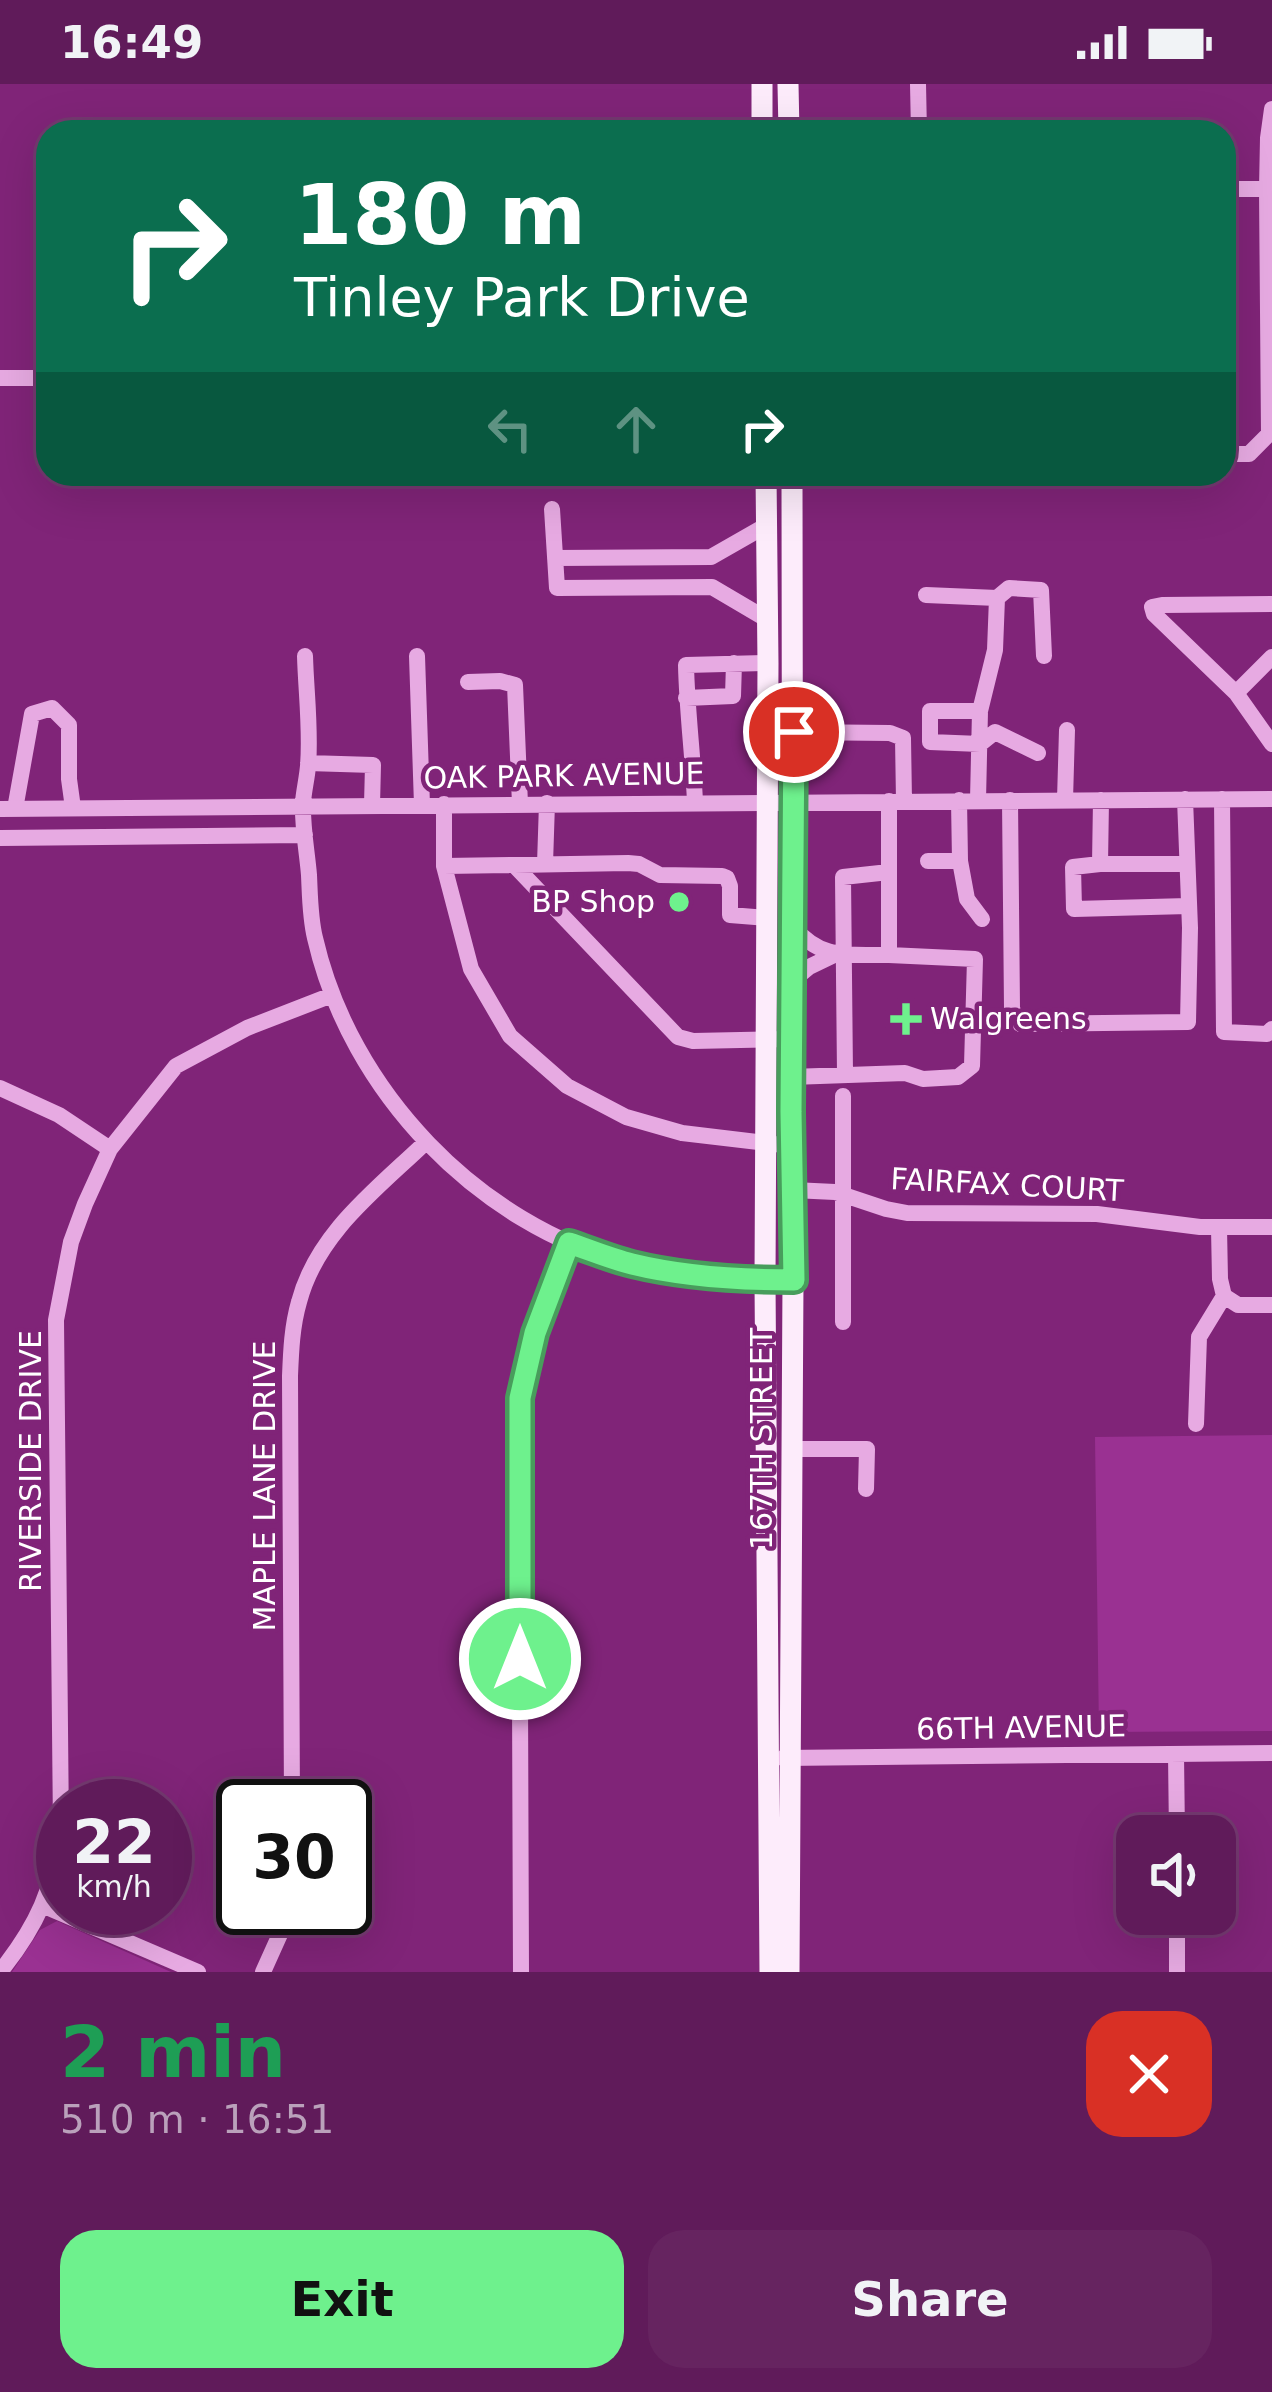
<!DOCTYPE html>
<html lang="en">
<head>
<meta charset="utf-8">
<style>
	body { margin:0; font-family:"DejaVu Sans",sans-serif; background:#662460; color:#f1f3f6; height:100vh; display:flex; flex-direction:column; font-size:45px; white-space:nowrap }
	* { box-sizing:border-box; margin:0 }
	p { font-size:39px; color:#baa1bb }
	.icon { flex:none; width:66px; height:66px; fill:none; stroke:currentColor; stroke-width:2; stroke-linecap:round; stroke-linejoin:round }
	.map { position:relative; height:1888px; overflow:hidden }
	.panel { display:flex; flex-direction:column; background:#601b5a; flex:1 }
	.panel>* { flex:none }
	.guide { position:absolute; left:36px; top:36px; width:1200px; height:366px; border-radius:36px; box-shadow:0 12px 48px #0002,0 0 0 3px #743970; background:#0b6e4f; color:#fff; overflow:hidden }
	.fabs { position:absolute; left:1116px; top:1731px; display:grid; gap:24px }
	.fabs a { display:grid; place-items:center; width:120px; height:120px; border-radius:24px; background:#601b5a; box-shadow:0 12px 48px #0002,0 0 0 3px #743970; font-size:60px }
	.speed { position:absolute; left:36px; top:1695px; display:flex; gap:24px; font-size:60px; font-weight:700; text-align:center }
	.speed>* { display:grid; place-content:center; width:156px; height:156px; border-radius:50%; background:#601b5a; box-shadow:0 12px 48px #0002,0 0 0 3px #743970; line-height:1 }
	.speed small { font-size:30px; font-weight:400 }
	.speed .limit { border:6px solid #111; border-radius:18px; background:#fff; color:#111 }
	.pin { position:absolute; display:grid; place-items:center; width:102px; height:102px; color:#fff; margin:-51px; border:6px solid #fff; border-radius:50%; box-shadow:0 3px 12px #0007 }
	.me { position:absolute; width:132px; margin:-66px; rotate:0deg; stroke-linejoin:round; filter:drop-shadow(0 0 9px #0008) }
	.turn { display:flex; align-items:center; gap:42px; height:252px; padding:0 60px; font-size:54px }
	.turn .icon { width:156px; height:156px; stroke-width:2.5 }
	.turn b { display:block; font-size:84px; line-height:102px }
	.lanes { display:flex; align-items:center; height:114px; padding:0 60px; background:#0003; justify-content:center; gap:60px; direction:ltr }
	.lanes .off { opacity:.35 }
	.round { display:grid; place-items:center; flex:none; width:126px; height:126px; border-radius:36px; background:#662460 }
	.head { display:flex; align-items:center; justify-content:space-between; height:204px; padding:0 60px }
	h1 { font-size:72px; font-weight:700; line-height:90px; color:#1e9e55 }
	.primary-button { display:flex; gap:24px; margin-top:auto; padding:24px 60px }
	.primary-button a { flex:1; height:138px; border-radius:36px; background:#6ef18d; color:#111; font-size:48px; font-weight:700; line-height:138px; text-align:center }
	.primary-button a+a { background:#662460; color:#f1f3f6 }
	.status { display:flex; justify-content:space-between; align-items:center; height:84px; padding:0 60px; background:#601b5a; direction:ltr }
	.status svg { height:33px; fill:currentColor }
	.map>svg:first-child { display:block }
	.green { fill:#9a3192 }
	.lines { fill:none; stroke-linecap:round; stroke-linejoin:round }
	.minor { stroke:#e7aae2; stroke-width:16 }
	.major { stroke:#fdecfb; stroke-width:21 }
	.route-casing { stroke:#489d5c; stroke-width:30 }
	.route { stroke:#6ef18d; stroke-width:21 }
	.poi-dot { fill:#6ef18d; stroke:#802478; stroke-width:4.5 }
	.labels { text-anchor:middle; stroke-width:9; stroke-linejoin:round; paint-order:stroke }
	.street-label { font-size:30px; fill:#fff; stroke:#802478 }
	.poi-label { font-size:30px; fill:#fff; stroke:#802478; text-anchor:end }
</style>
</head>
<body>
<div class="status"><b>16:49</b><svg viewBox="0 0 49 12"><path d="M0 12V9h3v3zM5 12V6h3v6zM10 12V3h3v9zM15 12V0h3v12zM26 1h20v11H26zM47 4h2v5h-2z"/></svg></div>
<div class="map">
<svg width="1272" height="1888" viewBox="0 0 1272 1888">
	<rect width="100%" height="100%" fill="#802478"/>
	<!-- green -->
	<path class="green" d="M1272,1351v296l-173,1 -4,-295z
		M57,1837l114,51h-159l28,-42z"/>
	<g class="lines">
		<!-- minor -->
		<path class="minor" d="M918,0l1,48
			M1224,105h48
			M0,294h48
			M1224,370h25l20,-20 -2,-245 1,-51 4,-29
			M552,425l5,79 155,-1 56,33
			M555,474l156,-1 56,-32
			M926,511l71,3 -2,52 -15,61
			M997,514l12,-10 32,2 3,66
			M1272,520l-110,1 -10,2 2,7 82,79 36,51
			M305,572c1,36 6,74 3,110 -1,12 -4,24 -5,36 -1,24 4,49 6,73 1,21 1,43 6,63 35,153 163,287 315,326 54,14 109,16 163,17
			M417,572l5,149
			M468,598l32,-1 15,4 5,119
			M1236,609l36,-36
			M686,614l47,-2 1,-33
			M794,648l96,1 13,5 1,63
			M308,679l65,2 -1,40
			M1222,715l2,233 43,2 5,-5
			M978,716l2,-89h-50v31l50,2 15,-12 43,21
			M1010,716l2,209 8,15 168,-2 2,-94 -5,-129
			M1065,716l2,-70
			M1101,716l-1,64 -27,3 1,42 114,-3
			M695,718c-2,-46 -8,-91 -9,-137l82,-2
			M444,720v62l70,-1 164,172 15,4 98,-2
			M0,725l1272,-10
			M15,725l17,-95 20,-6 17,17v54l4,29
			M0,754l305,-3
			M928,777h32l-1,-61
			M960,777l7,38 15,20
			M545,780l2,-61
			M1100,780h87
			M514,781l114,-2 11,1 21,11 62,1 5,2 3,8v29l38,3
			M444,782l27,103 39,67 57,50 59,31 56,16 109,13
			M792,842c31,35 54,28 97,29v-154
			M792,897l17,-14 27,-13
			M845,990l-2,-197 46,-5
			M791,993l114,-4 18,6 35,-2 14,-11 3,-107 -86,-4
			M0,1004l59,27 51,34
			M793,1106l42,2 51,17 21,4 190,1 103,13h72
			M1219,1144l1,51 4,17 14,9h34
			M843,1238v-226
			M1196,1340l3,-87 25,-41
			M792,1365h75l-1,40
			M1176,1670l1,82
			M783,1674l489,-5
			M292,1722l-2,-430c1,-25 2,-50 9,-74 18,-69 78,-113 127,-160
			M44,1822l154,66
			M1177,1830v58
			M0,1888c37,-46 54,-84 61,-142l-5,-510 15,-78 14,-38 25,-55 66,-83 71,-38 85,-33
			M263,1888l18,-40 5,-24
			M521,1888l-2,-556c6,-62 27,-116 50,-173"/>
		<!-- major -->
		<path class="major" d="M762,0v48
			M788,0l1,48
			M766,390l2,189 -3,617 5,692
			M789,1888l4,-691 -1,-807"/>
	</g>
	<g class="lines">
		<!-- route casing -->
		<g class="route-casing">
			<path id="route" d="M520,1575v-261l15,-65 34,-90c21,7 42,16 63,21 53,13 107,16 162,16l-3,-168 3,-380"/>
		</g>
		<!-- route -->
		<use href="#route" class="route"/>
	</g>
	<!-- markers -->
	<g class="poi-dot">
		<circle cx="679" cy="818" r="12"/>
		<path d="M900 917h12v12h12v12h-12v12h-12v-12h-12v-12h12z"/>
	</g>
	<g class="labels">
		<!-- street labels -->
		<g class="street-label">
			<text transform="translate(564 692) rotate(-1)" y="10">OAK PARK AVENUE</text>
			<text transform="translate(1007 1101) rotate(3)" y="10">FAIRFAX COURT</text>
			<text transform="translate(762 1355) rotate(-90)" y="10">167TH STREET</text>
			<text transform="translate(31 1377) rotate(-90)" y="10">RIVERSIDE DRIVE</text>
			<text transform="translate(265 1402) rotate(-90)" y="10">MAPLE LANE DRIVE</text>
			<text transform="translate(1021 1644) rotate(-1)" y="10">66TH AVENUE</text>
		</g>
		<!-- poi labels -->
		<g class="poi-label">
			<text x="655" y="828">BP Shop</text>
			<text x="930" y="945" text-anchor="start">Walgreens</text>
		</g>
	</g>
</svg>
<div class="fabs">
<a><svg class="icon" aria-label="sound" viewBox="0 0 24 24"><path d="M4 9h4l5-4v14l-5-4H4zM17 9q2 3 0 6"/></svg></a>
</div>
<div class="speed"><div>22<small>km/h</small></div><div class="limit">30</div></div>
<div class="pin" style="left:794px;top:648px;background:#d93025"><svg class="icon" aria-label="arrive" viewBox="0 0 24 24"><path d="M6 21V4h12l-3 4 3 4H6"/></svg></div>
<svg class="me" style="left:520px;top:1575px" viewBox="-20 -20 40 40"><circle r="17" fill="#6ef18d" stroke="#fff" stroke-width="3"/><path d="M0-11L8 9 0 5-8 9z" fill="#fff"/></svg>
<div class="guide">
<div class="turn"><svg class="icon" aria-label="right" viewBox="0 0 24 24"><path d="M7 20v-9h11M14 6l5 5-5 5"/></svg><div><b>180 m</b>Tinley Park Drive</div></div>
<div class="lanes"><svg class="icon off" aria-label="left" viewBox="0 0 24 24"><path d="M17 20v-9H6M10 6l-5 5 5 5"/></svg><svg class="icon off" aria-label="ahead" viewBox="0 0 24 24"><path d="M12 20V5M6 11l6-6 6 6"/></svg><svg class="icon" aria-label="right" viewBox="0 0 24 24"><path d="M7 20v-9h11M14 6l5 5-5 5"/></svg></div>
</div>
</div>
<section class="panel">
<div class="head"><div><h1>2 min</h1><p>510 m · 16:51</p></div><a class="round" style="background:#d93025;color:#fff"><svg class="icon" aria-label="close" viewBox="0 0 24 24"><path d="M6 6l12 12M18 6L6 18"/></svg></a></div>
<div class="primary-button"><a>Exit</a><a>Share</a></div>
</section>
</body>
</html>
